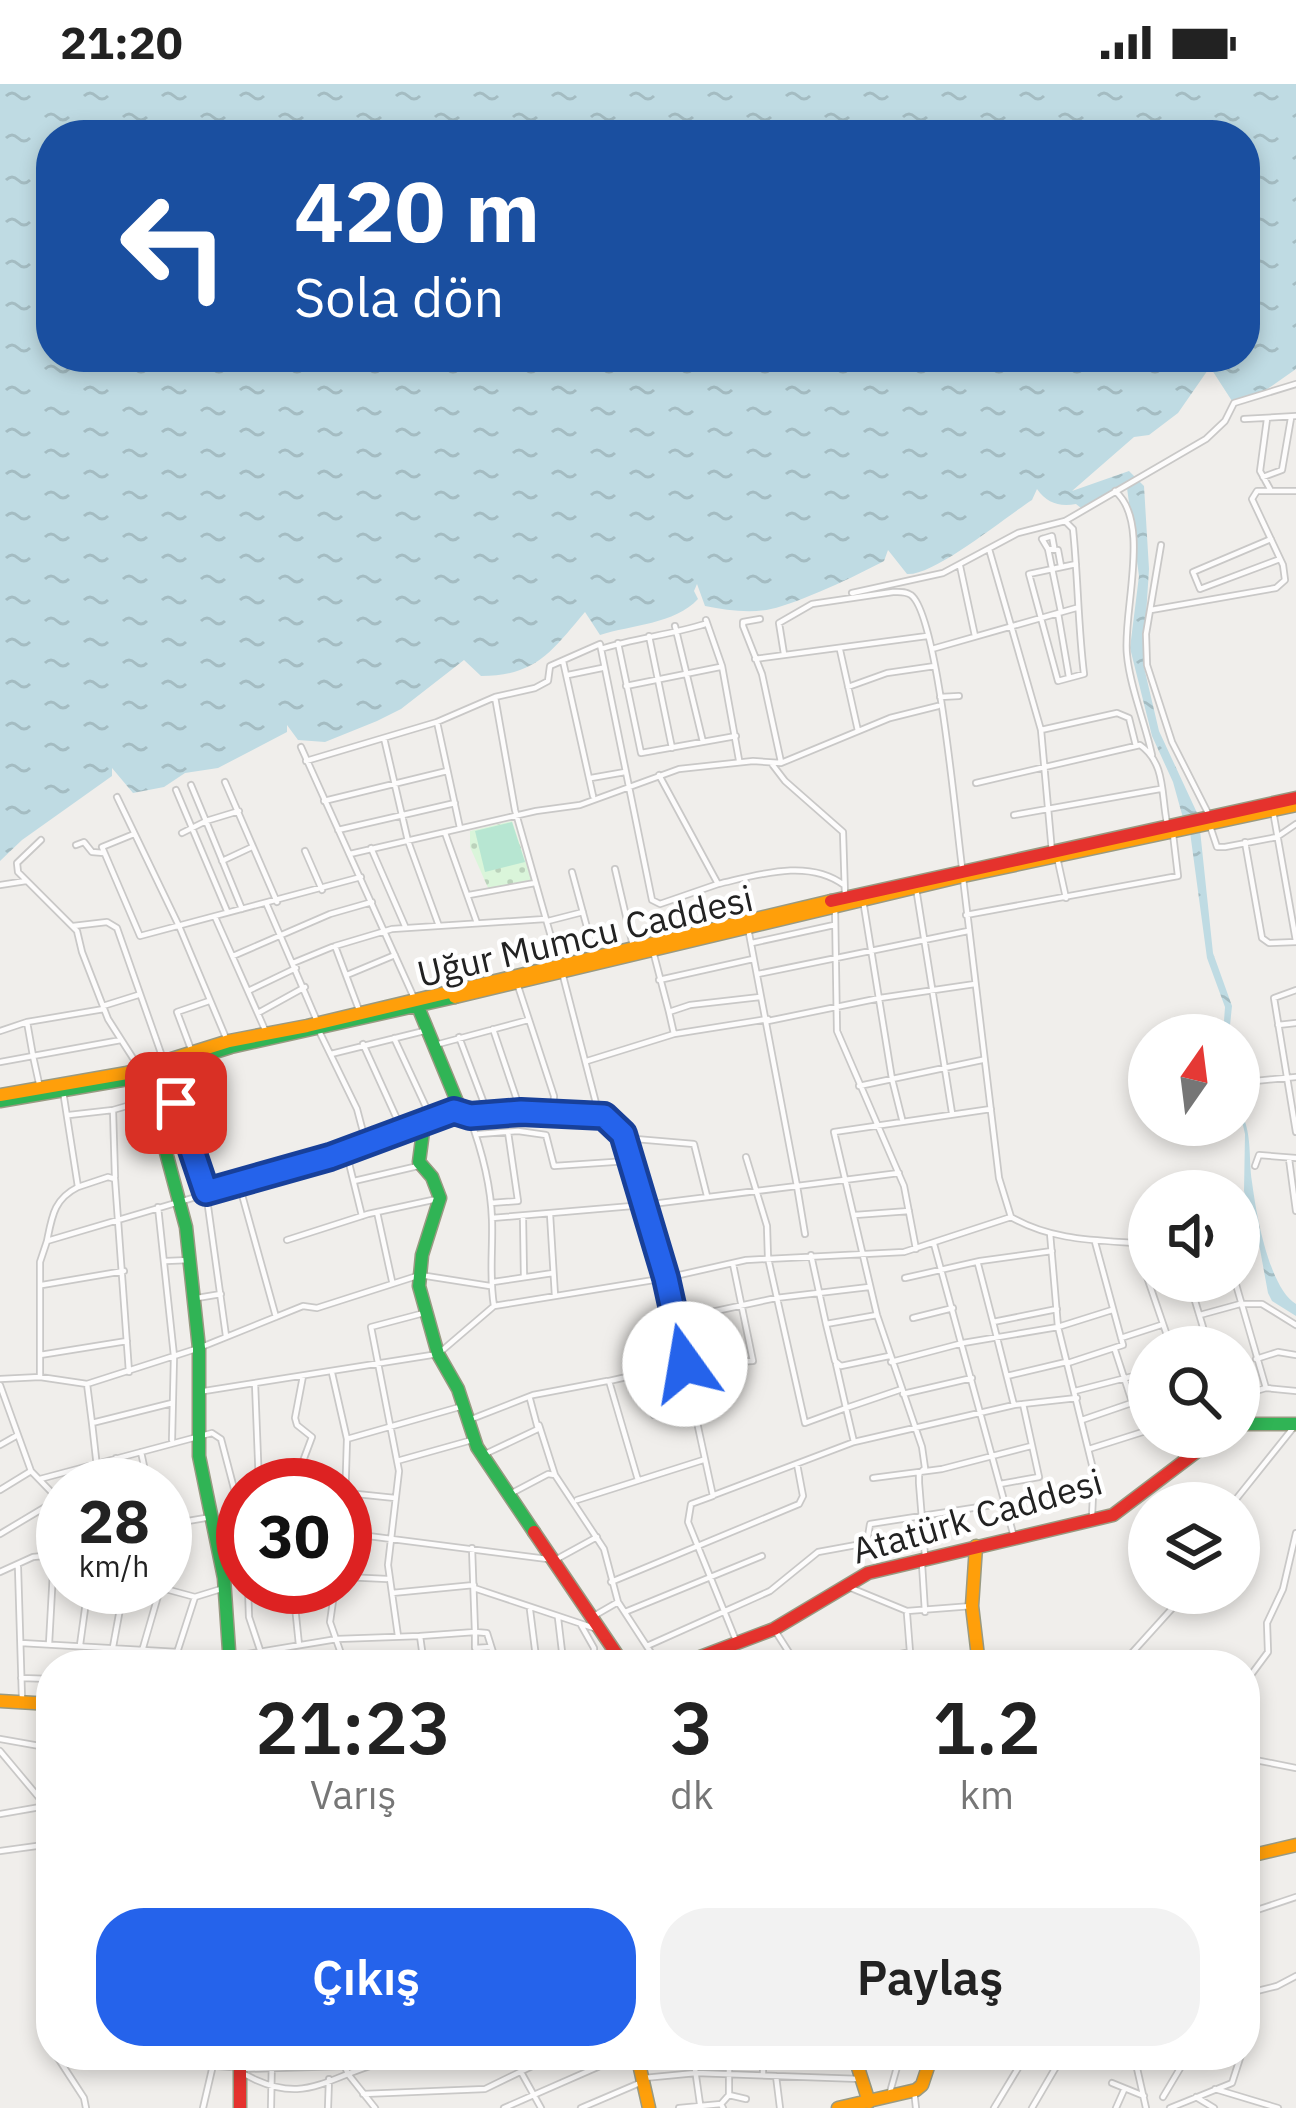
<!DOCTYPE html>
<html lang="tr">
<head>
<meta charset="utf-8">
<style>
	body { margin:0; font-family:"IBM Plex Sans",sans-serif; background:#f2f2f2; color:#222; height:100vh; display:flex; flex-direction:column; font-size:45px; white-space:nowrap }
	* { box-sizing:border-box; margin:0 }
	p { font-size:39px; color:#767676 }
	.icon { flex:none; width:66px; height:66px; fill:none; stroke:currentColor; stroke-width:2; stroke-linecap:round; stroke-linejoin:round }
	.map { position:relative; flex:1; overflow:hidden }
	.sheet { position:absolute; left:36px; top:1566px; width:1224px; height:420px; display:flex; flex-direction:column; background:#fff; border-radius:48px; box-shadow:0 6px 18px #0003 }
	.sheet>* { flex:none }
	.top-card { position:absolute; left:36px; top:36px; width:1224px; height:252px; border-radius:48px; box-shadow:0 6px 18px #0003; background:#1a4fa0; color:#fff; overflow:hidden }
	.needle { width:78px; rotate:14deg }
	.controls { position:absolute; left:1128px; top:930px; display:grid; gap:24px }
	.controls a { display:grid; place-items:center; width:132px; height:132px; border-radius:50%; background:#fff; box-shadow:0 6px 18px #0003; font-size:60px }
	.speed { position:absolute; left:36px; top:1374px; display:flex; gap:24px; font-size:60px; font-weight:700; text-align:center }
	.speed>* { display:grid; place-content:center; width:156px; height:156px; border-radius:50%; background:#fff; box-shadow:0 6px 18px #0003; line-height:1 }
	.speed small { font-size:30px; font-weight:400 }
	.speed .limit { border:18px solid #d22; background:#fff; color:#111 }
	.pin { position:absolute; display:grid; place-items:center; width:102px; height:102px; color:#fff; margin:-51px; border-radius:24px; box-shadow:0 6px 18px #0006 }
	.me { position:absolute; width:132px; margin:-66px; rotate:347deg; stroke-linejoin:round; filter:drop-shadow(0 0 9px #0008) }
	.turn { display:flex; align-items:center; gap:42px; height:252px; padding:0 60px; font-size:54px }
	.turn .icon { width:156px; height:156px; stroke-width:2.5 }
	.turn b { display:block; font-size:84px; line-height:102px }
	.eta { display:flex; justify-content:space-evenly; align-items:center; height:204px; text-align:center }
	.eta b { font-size:72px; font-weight:600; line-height:84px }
	.cta { display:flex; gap:24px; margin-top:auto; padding:24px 60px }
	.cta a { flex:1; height:138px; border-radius:48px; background:#2563eb; color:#fff; font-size:48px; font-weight:600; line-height:138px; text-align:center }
	.cta a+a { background:#f2f2f2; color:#222 }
	.status { display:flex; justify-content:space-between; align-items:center; height:84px; padding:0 60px; background:#fff; direction:ltr }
	.status svg { height:33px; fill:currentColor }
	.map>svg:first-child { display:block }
	.park { fill:url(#park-dots) }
	.pitch { fill:#b7e6d2 }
	.water { fill:url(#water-ripples); fill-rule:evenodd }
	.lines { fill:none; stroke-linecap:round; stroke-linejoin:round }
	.street-casing { stroke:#c9c8c7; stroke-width:8 }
	.fast-casing { stroke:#999a82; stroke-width:15 }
	.slow-casing { stroke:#999a82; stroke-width:15 }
	.jam-casing { stroke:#999a82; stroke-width:15 }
	.street { stroke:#fdfcfc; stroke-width:4.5 }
	.fast { stroke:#30b455; stroke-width:12 }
	.slow { stroke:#ff9f0a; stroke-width:12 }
	.jam { stroke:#e5322d; stroke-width:12 }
	.route-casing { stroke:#184099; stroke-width:30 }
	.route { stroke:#2563eb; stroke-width:21 }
	.labels { text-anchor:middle; stroke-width:9; stroke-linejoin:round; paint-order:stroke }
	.street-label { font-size:36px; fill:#222; stroke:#fff }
</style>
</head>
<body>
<div class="status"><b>21:20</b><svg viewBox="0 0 49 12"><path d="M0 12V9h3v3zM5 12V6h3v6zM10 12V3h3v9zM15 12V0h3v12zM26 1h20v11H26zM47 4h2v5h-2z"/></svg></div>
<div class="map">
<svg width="1296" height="2024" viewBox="0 0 1296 2024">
	<defs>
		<pattern id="park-dots" width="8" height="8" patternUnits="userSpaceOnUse" patternTransform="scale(3)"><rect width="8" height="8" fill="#daf5da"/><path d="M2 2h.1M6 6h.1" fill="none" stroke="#bbd2bb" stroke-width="1.8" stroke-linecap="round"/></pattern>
		<pattern id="water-ripples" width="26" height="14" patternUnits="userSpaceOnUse" patternTransform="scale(3)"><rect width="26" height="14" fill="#bfdbe3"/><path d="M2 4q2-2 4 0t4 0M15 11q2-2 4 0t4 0" fill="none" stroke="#a4bcc2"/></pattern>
	</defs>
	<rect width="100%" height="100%" fill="#f0eeeb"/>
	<!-- park -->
	<path class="park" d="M512,737l20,60 -43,9 -19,-43v-16z"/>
	<!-- pitch -->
	<path class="pitch" d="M512,738l13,40 -40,10 -10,-41z"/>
	<!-- water -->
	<path class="water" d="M0,0h1296v285l-30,21 -34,11 -22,-34 -32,46 -29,22 -15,2 -62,54 57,-20 15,15 5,83 -6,94 16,68 39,84 -15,3 -10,-36 -21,-46 -22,-88 9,-72 -12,-88 -46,20 -5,-4c-17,3 -29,-1 -39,-15l-5,11c-28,18 -98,76 -125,74l-19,-24 -4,11c-26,14 -85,42 -113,48 -22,5 -44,1 -66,-3l-8,-22 -3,7 4,8c-23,25 -67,26 -98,36l-15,-23c-33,39 -49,64 -104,64l-17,-16 -63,49 -24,12 -52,21 -27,-2 -11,-15v7l-69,36 -33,5 -21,14 -31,6 -21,-25v8l-90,64 -22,21zM51,51h1194v222h-1194z
		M1200,746l13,123 19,53 -3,29h-6l2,-28 -18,-49 -17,-126z
		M1239,1024c14,25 9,47 13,74 4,31 17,106 44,122v12l-24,-15 -4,-8 -9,-49 -15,-53 1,-57z"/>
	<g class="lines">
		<!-- street casing -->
		<g class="street-casing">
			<path id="street" d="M1244,335l52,-3
				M1267,335l-7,52 10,18
				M1263,393l19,-7 9,-52
				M1115,407c37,31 7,122 12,164 3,33 18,67 25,100
				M1065,437l8,8c5,48 5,97 11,145l-26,7 -29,-107 47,-10
				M1042,455l6,10 13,63
				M1042,455l10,-3 2,11
				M1271,455l-78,33 7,17 80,-30
				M1161,461l-15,89 1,31 25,77 36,71
				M989,465l52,181 11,122
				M1048,465l10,1 3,16
				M960,482l15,70
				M852,509l91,-20 75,-40 47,-12 141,-82 19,-18 9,-18 62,-19
				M1151,526l125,-22 9,-8 -2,-15 -31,-66 5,-8h39
				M1058,529l11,64
				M760,535l-17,3v4l19,48 19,88
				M706,536l16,46 17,94
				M675,542l28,116
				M649,552l23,112
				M618,559l23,110 95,-17
				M601,565c34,-11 69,-14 104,-25
				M932,565l144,-41
				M840,566l18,81
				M784,570l-5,-31 33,-19 81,-12c7,0 12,-1 18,3 27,20 45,229 51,272
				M755,575l172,-23
				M563,577l30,135
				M568,591l34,-7
				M626,602l94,-19
				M848,603l39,-14 48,-7
				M495,613l20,113 44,155
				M940,613l19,-1
				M437,638l58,-25 40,-9 13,-7 2,-15 50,-22 52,256 8,4 58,-20
				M1041,646l76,-17 12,5 7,28
				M384,654l24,103 31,85
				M301,663l114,253
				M306,677l131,-39 23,106
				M772,680l13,17 58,51 2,63
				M659,691l59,109c40,-9 90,-26 126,1
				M591,694l34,-6
				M225,698l52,120
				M976,699l164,-38c26,18 21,50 27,78
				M176,706l51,121
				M117,713l62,129 47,112
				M324,717l123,-30
				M239,727l-33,10 36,88
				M1273,727l23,130
				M1014,731l146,-26
				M1210,742l7,21h8l52,-10 19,-13
				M338,746l117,-27
				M182,749l24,-12 -15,-36
				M445,749l32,90
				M134,750l-32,13 38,89 221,-59
				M41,756l-24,23 1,9 59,59 5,21 26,67 30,47
				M1245,758l17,96 7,5 27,-1
				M76,761l8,-3 8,10 12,1
				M371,764l34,78
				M305,767l17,39
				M350,770l186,-43 44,-6 99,-36 74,-8 28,2 109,-45 48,-12
				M1057,773l9,41
				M222,777l30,-14
				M615,785l18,77
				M572,788l23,85
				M745,794l7,42
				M963,794l36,300 12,39c43,25 90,23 138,27
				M0,801l26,-4
				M916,804l36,225
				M469,811l66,-12
				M863,816l29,179 10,40
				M267,821l50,116
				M835,823l2,124 67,155 12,63
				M966,831l212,-39 -5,-42
				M215,833l51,115
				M548,837l35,-9
				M73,842l34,-4 10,6 46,131
				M748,844l49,258 102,-13
				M752,859l82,-18
				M653,867l16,61 21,-7 70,-8
				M233,872l97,-42 42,-12
				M293,879l39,-16
				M562,888l35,135 7,9
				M758,890l210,-43
				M347,891l48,-20
				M659,896l94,-21
				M517,899l37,113 -1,17
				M1296,906l-22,8 22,134
				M248,907l48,-23
				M103,922l35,-11
				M104,925l-77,13 6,34 88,-16
				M359,926l-24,-64 57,-17 153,-10
				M258,929l47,-26
				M768,937l112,-23 95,-14
				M1278,941l18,-2
				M493,945l28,83
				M0,947l27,-9
				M320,949l37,76 9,34
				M674,950l94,-15
				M459,953l29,77
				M394,954l38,82
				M363,960l39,86
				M435,961l93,-25
				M192,968l-15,-40 32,-11
				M331,970l93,-23
				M587,977l87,-27 -5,-22
				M0,978l33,-6 7,32
				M165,983l41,125 20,144
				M1255,997l41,-4
				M859,1002l123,-26
				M63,1007l15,96 30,-10 7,2 14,193
				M113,1026l2,67
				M454,1027l15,5c12,32 22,69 23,104 1,29 -3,57 2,86
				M69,1031l44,-5 38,-11
				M469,1032l52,-4 83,4 19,18 40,144
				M479,1050l39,-3 28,4 8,31 74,-5
				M624,1054l70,6 13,52
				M346,1067l16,65
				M746,1073l21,69 1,32 37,165 41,-15 -10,-44
				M1289,1075l7,52
				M1255,1082l4,-11 37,3
				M354,1097l64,-15
				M239,1100l37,133
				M491,1119l27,-2 -10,-69
				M158,1123l16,149 -2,84
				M377,1128l15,69
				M550,1130l5,82
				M855,1131l54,-4
				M523,1133l1,60
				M492,1134l152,-13 153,-19 8,48
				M1050,1149l8,94 36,146 -2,43
				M1239,1154h1
				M287,1156l81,-26 69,-15
				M47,1157c5,-25 7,-42 31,-54
				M1135,1158l36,105
				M934,1160l80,293
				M811,1171l15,69
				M166,1177l24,-1
				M978,1180l15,58
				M905,1194l75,-17 72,-10
				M666,1195l47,217 -22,8 -3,18 49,121
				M1189,1197l20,66
				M1235,1197l31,107
				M493,1198l60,-9
				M42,1201l82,-14
				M197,1214l24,-4
				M1242,1220h20l34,21
				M877,1231l-51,9 9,37 6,5 48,-10
				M1200,1231l40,-11
				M913,1234l40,-10
				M674,1236l102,-22 93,-11
				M1121,1254l40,-13
				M1115,1266l17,52
				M40,1271l87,-14
				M1256,1275l22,-7 18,3
				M891,1278l72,-19 95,-16 54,-17
				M720,1279l5,29
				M1068,1279l55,-18 -28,-103
				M643,1288l11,43
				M332,1289l15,66 -2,64
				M1007,1292l59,-14
				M40,1293v-115l7,-21 247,-73 130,-44
				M0,1295l40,-2 47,7 112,-36 104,-42 14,2 103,-33 70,11
				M255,1299l4,102
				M87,1300l5,39
				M0,1301l31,86 32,33
				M899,1306l-53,18 8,34 160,-37 63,-7
				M1075,1307l74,-19
				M198,1308l240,-38 56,-48 172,-28 80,-18 158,-8 107,-35
				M903,1310l69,-16
				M1239,1312l27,-8 30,3
				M1014,1321l-21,-83 64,-13
				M469,1336l64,-25 74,-14
				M1082,1336l67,-23
				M539,1341l16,50
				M1177,1353l6,24
				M347,1355l116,-33
				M0,1361l16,-9
				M1089,1365l60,-19
				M141,1368l7,33
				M485,1370l53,-25 -8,-30
				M116,1374l3,27
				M397,1377l75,-21
				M873,1394l69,-9 89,-23
				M40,1395l172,-46 9,6 22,84
				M638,1396l-29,-99 75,-17 69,-3 -20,-97
				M1000,1400l39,-7 -16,-73
				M99,1401l-7,-62 80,-20
				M294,1401l18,-48 -15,-12 -2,-7 8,-42
				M0,1406l31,-19
				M347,1409l48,5
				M510,1410l38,-20 7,1 49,74 14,53 41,63
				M714,1411l140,-53
				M577,1416l126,-40
				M1233,1419l60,-75
				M165,1441l46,-8
				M345,1449l210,27 42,-23
				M0,1450l57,-34
				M217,1456l26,-3
				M472,1464l3,84 12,1 10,32
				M925,1472l-6,-73v-9l6,-6 -3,-21 -45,-132 -43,-183 157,-23
				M922,1480l3,48
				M18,1483l4,132
				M0,1488l33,-15 30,-3
				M165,1488v10
				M345,1493l42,2
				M224,1494l19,-8
				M611,1498l188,-78 4,-8 -6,-32
				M158,1503l37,10 26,-8
				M248,1503l1,30 16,48
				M293,1503l6,58
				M335,1503l-5,35 15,43
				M474,1504l126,42
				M851,1504l56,23 65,-5
				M392,1509l82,-8
				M530,1526l7,55
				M625,1528l137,-56
				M592,1533l26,-15
				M558,1534l5,42
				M774,1545l23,36
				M398,1552l-10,-71 11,-94 -28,-144 53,-14
				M420,1552l55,-4v16l16,-1
				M21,1559l157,9
				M49,1560l5,-90 9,-14
				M80,1561l8,-58
				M647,1562l123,-55 48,-39 49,-9 3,-19 135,-21
				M113,1563l11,-60
				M229,1573l108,-18 83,-3 4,29
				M138,1581l22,-76
				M173,1581l22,-68
				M546,1581l48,-8v-9l-13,-23
				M848,1581l62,-13 -3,-38
				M1121,1581l65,-72
				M21,1594l30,1
				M1245,1599l23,-31 -1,-29 16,-34 13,-56
				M0,1655l51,9
				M0,1667l46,55 5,13
				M1245,1674l51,10
				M0,1730l46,-8
				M0,1767l51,-7
				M1245,1830l51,-17
				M51,1840c-11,38 -6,76 0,114
				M1245,1910l32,-8 19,-10
				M56,1971l28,43 2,10
				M75,1971l155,12
				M222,1971c15,20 50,35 75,34 26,-1 54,-19 80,-25 40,-8 92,6 129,-9
				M340,1971l8,19 27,34
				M693,1971l7,49
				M1134,1971l12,53
				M242,1985l103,-3
				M521,1988l20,36
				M763,1991v-20
				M776,1992l4,32
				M644,1994l52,-5 164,6
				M1112,1999l32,13
				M1215,2005l63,19
				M914,2006l2,18
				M890,2008l7,-25 -2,-12
				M363,2010l122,-5 70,-34
				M729,2011l17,4
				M1163,2013l25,-42
				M1196,2013l18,11
				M721,2020l8,-9v-40
				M203,2024l10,-43
				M271,2024l1,-53
				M328,2024l1,-29
				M504,2024l121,-53
				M581,2024l61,-26
				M679,2024l42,-4 2,4
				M994,2024l32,-53
				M1032,2024l31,-53
				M1116,2024l8,-18
				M1170,2024l62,-25 9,-28"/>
		</g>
		<!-- fast casing -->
		<g class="fast-casing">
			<path id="fast" d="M416,918l42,102 -4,7 -30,13 -5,38 13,15 8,21 -18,57 -3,31 19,68 20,35 19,58 57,85
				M145,990l41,153 13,121v108l25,122 6,87
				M0,1017l128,-22 103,-32 224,-50
				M1239,1340h57"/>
		</g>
		<!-- slow casing -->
		<g class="slow-casing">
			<path id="slow" d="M455,913l508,-121 333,-71
				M0,1011l127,-22 102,-32 78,-15 524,-125
				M976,1462l-4,60 7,59
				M0,1617l51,3
				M1245,1773l51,-12
				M637,1971l12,53
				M854,1971l15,47
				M838,2024l78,-18 6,-5 10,-30"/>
		</g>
		<!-- jam casing -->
		<g class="jam-casing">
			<path id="jam" d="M831,817l465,-103
				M534,1448l90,133
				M679,1581l95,-36 94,-56 245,-58 103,-78
				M240,1971v53"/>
		</g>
		<!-- street -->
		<use href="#street" class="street"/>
		<!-- fast -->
		<use href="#fast" class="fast"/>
		<!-- slow -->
		<use href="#slow" class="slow"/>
		<!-- jam -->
		<use href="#jam" class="jam"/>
	</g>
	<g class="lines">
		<!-- route casing -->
		<g class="route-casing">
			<path id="route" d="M176,1019l30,89 124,-35 124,-46 16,5 51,-4 83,4 19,18 43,144 19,86"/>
		</g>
		<!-- route -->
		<use href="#route" class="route"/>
	</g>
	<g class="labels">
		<!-- street labels -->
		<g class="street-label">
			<text transform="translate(585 852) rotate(-13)" y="13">Uğur Mumcu Caddesi</text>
			<text transform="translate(977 1432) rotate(-16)" y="13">Atatürk Caddesi</text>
		</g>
	</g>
</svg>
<div class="controls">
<a><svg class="needle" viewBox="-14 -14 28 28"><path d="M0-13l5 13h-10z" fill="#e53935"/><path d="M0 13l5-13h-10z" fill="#767676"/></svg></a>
<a><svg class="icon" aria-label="sound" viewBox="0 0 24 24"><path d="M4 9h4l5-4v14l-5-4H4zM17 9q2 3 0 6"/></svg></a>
<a><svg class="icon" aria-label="search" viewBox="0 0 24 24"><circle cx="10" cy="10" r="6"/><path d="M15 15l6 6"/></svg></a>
<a><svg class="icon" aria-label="layers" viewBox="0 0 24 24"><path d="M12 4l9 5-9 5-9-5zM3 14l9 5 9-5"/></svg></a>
</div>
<div class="speed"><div>28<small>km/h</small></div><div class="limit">30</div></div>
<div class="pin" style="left:176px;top:1019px;background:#d93025"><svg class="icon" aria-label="arrive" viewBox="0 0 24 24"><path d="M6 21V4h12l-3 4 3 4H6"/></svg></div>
<svg class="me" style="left:685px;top:1280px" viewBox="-20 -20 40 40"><circle r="19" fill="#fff"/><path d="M0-13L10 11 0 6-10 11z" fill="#2563eb"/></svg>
<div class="top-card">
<div class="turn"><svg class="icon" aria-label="left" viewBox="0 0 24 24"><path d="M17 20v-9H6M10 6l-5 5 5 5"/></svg><div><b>420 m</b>Sola dön</div></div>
</div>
<section class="sheet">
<div class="eta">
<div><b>21:23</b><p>Varış</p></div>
<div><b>3</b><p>dk</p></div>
<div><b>1.2</b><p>km</p></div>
</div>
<div class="cta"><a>Çıkış</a><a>Paylaş</a></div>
</section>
</div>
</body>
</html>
